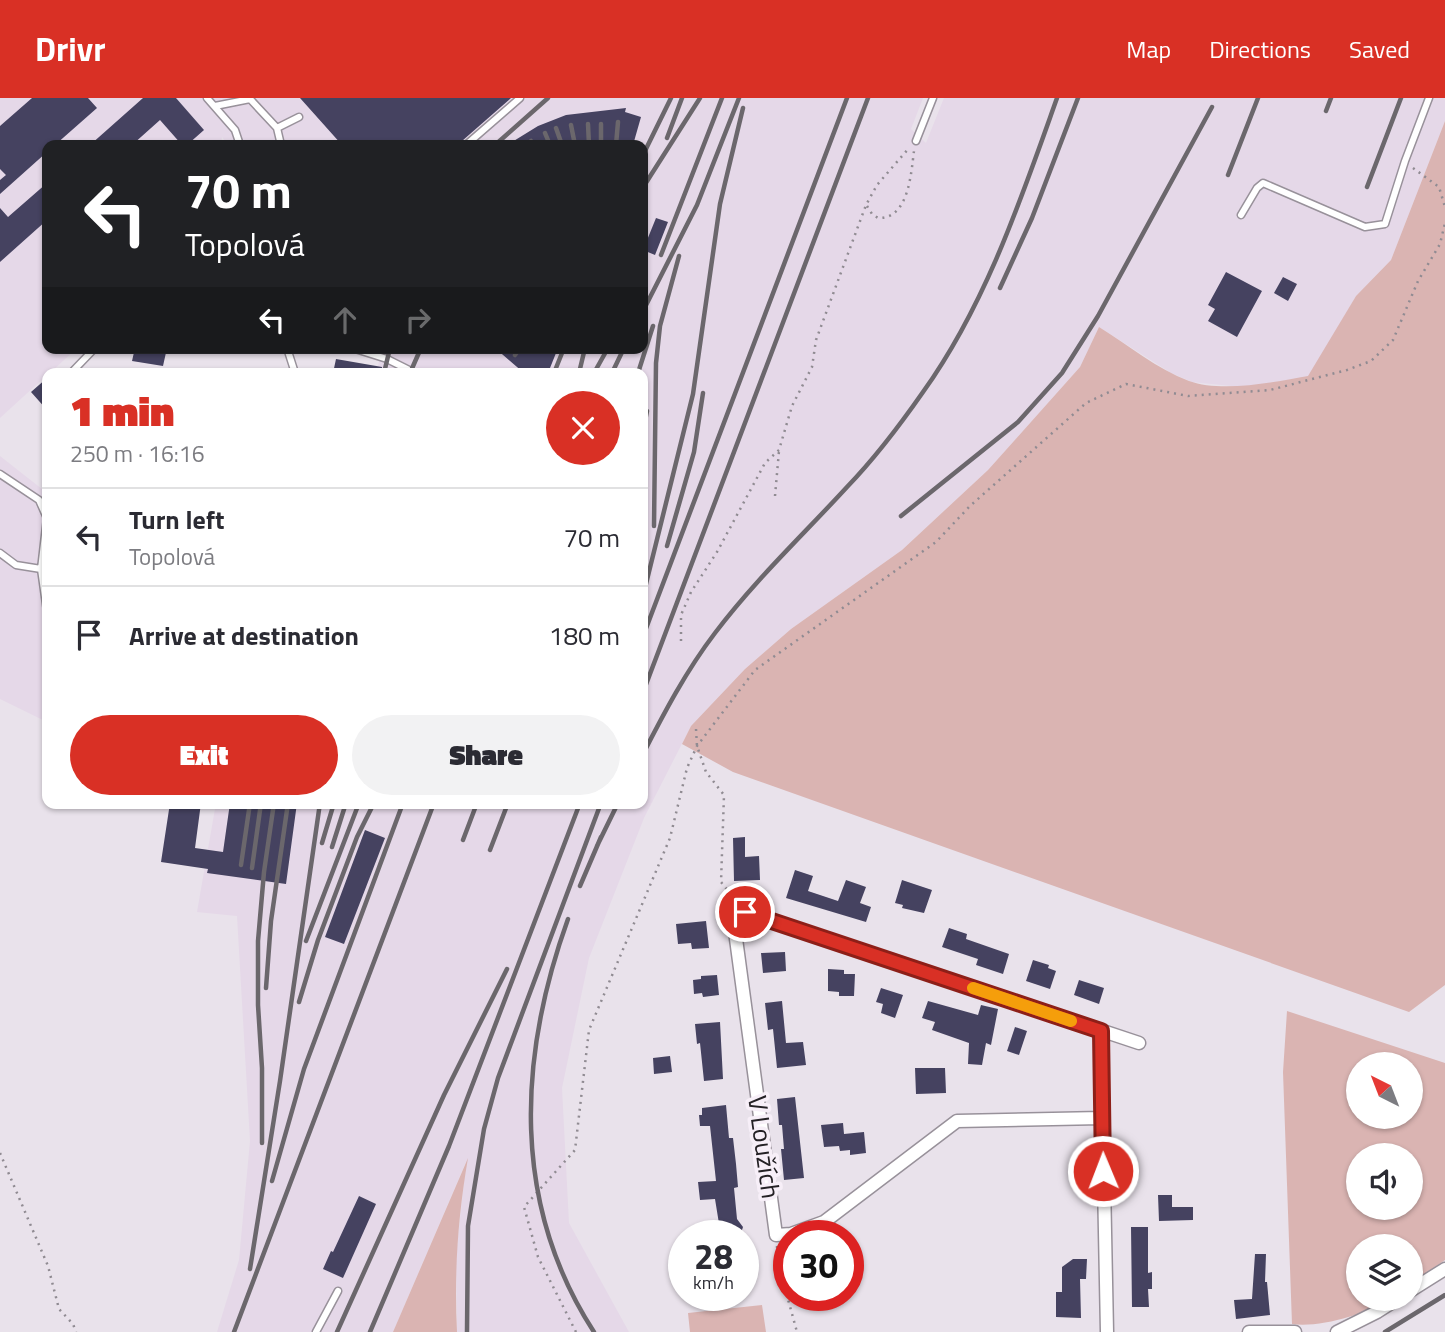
<!DOCTYPE html>
<html lang="en">
<head>
<meta charset="utf-8">
<style>
	body { margin:0; font-family:"Titillium Web",sans-serif; background:#f2f2f3; color:#2b2b33; height:100vh; display:flex; flex-direction:column; font-size:26px; white-space:nowrap }
	* { box-sizing:border-box; margin:0 }
	p { font-size:23px; color:#7c7c81 }
	.icon { flex:none; width:38px; height:38px; fill:none; stroke:currentColor; stroke-width:2; stroke-linecap:round; stroke-linejoin:round }
	.map { position:relative; flex:1; overflow:hidden }
	.side { position:absolute; left:42px; top:270px; width:606px; height:441px; display:flex; flex-direction:column; background:#fff; border-radius:14px; box-shadow:0 2px 5px #0004 }
	.side>* { flex:none }
	.hud { position:absolute; left:42px; top:42px; width:606px; height:214px; border-radius:14px; box-shadow:0 2px 5px #0004; background:#202124; color:#fff; overflow:hidden }
	.needle { width:46px; rotate:318deg }
	.buttons { position:absolute; left:1346px; top:954px; display:grid; gap:14px }
	.buttons a { display:grid; place-items:center; width:77px; height:77px; border-radius:50%; background:#fff; box-shadow:0 2px 5px #0004; font-size:35px }
	.speed { position:absolute; left:668px; top:1122px; display:flex; gap:14px; font-size:35px; font-weight:700; text-align:center }
	.speed>* { display:grid; place-content:center; width:91px; height:91px; border-radius:50%; background:#fff; box-shadow:0 2px 5px #0004; line-height:1 }
	.speed small { font-size:18px; font-weight:400 }
	.speed .limit { border:10px solid #d22; background:#fff; color:#111 }
	.pin { position:absolute; display:grid; place-items:center; width:60px; height:60px; color:#fff; margin:-30px; border:4px solid #fff; border-radius:50%; box-shadow:0 2px 7px #0007 }
	.me { position:absolute; width:77px; margin:-38px; rotate:359deg; stroke-linejoin:round; filter:drop-shadow(0 0 5px #0008) }
	.turn { display:flex; align-items:center; gap:24px; height:147px; padding:0 28px; font-size:32px }
	.turn .icon { width:91px; height:91px; stroke-width:2.5 }
	.turn b { display:block; font-size:49px; line-height:60px }
	.lanes { display:flex; align-items:center; height:66px; padding:0 28px; background:#0003; justify-content:center; gap:35px; direction:ltr }
	.lanes .off { opacity:.35 }
	.round { display:grid; place-items:center; flex:none; width:74px; height:74px; border-radius:37px; background:#f2f2f3 }
	.overview { display:flex; align-items:center; justify-content:space-between; height:119px; padding:0 28px }
	h1 { font-size:42px; font-weight:800; line-height:52px; color:#d93025 }
	.action { display:flex; gap:14px; margin-top:auto; padding:14px 28px }
	.action a { flex:1; height:80px; border-radius:42px; background:#d93025; color:#fff; font-size:28px; font-weight:800; line-height:80px; text-align:center }
	.action a+a { background:#f2f2f3; color:#2b2b33 }
	ul { padding:0; list-style:none }
	li { display:flex; align-items:center; gap:21px; height:98px; padding:0 28px; border-top:2px solid #e1e1e2 }
	li div { flex:1 }
	li b { display:block; font-size:26px }
	li em { font-style:normal }
	header { display:flex; align-items:center; gap:42px; box-sizing:border-box; height:98px; padding:0 35px; background:#d93025; color:#fff }
	header strong { font-size:33px }
	nav { display:flex; gap:38px; margin-inline-start:auto; font-size:24px }
	.map>svg:first-child { display:block }
	.built { fill:#e5d8e8 }
	.green { fill:#dab4b2; fill-rule:evenodd }
	.building { fill:#454260 }
	.lines { fill:none; stroke-linecap:round; stroke-linejoin:round }
	.service-casing { stroke:#98919a; stroke-width:9 }
	.minor-casing { stroke:#98919a; stroke-width:15 }
	.path { stroke:#908b92; stroke-width:2.5; stroke-dasharray:2 5; stroke-linecap:butt }
	.service { stroke:#fff; stroke-width:6 }
	.minor { stroke:#fff; stroke-width:12 }
	.rail { stroke:#6b676c; stroke-width:4.5 }
	.route-casing { stroke:#8d1f18; stroke-width:18 }
	.route { stroke:#d93025; stroke-width:12 }
	.slow { stroke:#f59e0b; stroke-width:12 }
	.labels { text-anchor:middle; stroke-width:7; stroke-linejoin:round; paint-order:stroke }
	.street-label { font-size:26px; fill:#242125; stroke:#f7eff8 }
</style>
</head>
<body>
<header>
<strong>Drivr</strong>
<nav><a>Map</a><a>Directions</a><a>Saved</a></nav>
</header>
<div class="map">
<svg width="1445" height="1234" viewBox="0 0 1445 1234">
	<rect width="100%" height="100%" fill="#e9e2eb"/>
	<!-- built -->
	<path class="built" d="M0,0h923l-12,31 15,14 18,-45h501v23l-54,139 -35,36 -47,81 -67,10 -50,-5 -21,-9 -72,-46 -19,40 -92,103 -86,80 -111,79 -46,40 -54,57 -47,92 -55,140 -27,130 7,135 60,109h-172l-1,-76 10,-94 -73,170h-176l22,-72 11,-119 -13,-225 -40,-4 19,-109h426v-430h-265l4,-25h261v-203h-414l-6,-8 -1,8h-174v203h30l-27,25h-3v2l-47,43z
		M0,358l47,37v229l-47,-23z"/>
	<!-- green -->
	<path class="green" d="M1445,23v864l-36,27 -676,-240 -51,-28 9,-18 54,-57 46,-40 111,-79 86,-80 92,-103 19,-40c29,18 58,42 90,54 33,12 86,1 119,-5l48,-80 35,-36z
		M1287,913l158,52v197l-34,24 -1,-38h-52v52l32,1c-23,15 -70,29 -98,25l-9,-252zM1358,966h52v52h-52zM1358,1057h52v53h-52z
		M468,1060c-10,58 -14,115 -11,174h-64z
		M762,1207l4,27h-76l-2,-19z"/>
	<!-- building -->
	<path class="building" d="M32,0h56l9,10 -42,37h-8v7l-47,42v-14l6,-5 -6,-6v-43z
		M143,0h33l28,32 -17,15h-5l-22,-25 -28,25h-42z
		M300,0h211l-49,43 -2,4h-118z
		M626,10l-1,4 16,5 -8,28h-126l31,-19 28,-11z
		M47,85v37l-47,42v-54l8,9z
		M656,120l12,4 -13,33 -12,-5z
		M1226,174l36,19 -25,46 -29,-16 7,-12 -7,-4z
		M1283,179l14,7 -9,17 -14,-8z
		M135,250h32l-4,18 -31,-5z
		M495,250h63l-10,25h-24z
		M336,261l46,8v6h-49z
		M47,280v32l-16,-18z
		M170,705h31l-6,45 28,4 7,-49h67l-11,81 -79,-11 1,-4 -47,-7z
		M365,732l20,8 -41,106 -19,-7z
		M745,739v20l14,-1 1,24 -26,1 -1,-43z
		M795,772l18,6 -5,15 30,10 8,-21 20,7 -6,16 11,4 -5,15 -80,-24z
		M902,782l30,10 -8,23 -22,-5 1,-3 -8,-2z
		M706,823l3,27 -17,1 -1,-6 -13,1 -2,-20z
		M949,830l18,6 -1,5 43,15 -6,20 -27,-9 2,-6 -36,-12z
		M785,854l1,19 -23,2 -2,-20z
		M1033,862l16,5 -1,3 8,3 -6,18 -24,-8z
		M828,871l16,1v4h11l-1,22h-15v-4l-11,-1z
		M717,877l2,20 -16,2 -1,-4 -8,1 -1,-14 8,-1v-3z
		M1079,882l25,8 -5,16 -25,-9z
		M881,890l22,7 -8,23 -14,-5 2,-9 -7,-2z
		M782,903l4,42 17,-1 3,23 -29,3 -4,-39 -5,1 -3,-27z
		M928,903l50,14 3,-10 17,4 -7,36 -5,-2 -4,22 -14,-1 1,-21 -37,-13 3,-8 -13,-4z
		M720,924l3,57 -19,2 -4,-38 -3,1 -2,-20z
		M1015,929l12,4 -8,24 -12,-4z
		M670,958l2,16 -18,2 -1,-16z
		M915,970h30l1,25 -30,1z
		M795,999l9,81 -20,2 -3,-31h3l-2,-24h-3l-2,-26z
		M726,1007l3,33h4l3,26 2,23 -4,1 3,31 6,8 -3,9h-19l-6,-37 -15,1 -2,-18 18,-1 -6,-55h-10l-1,-11h3v-7z
		M843,1025l1,11 20,-2 2,21 -16,2v-5l-10,1 -1,-5 -15,1 -3,-22z
		M1158,1097h14v12h21v13l-34,1z
		M359,1098l17,8 -33,74 -20,-9 8,-18 2,1z
		M1131,1129h17v46l4,-1v17h-4l1,18h-17z
		M1255,1156h11l-1,28h2l3,33 -34,4 -2,-19 18,-1z
		M1073,1161h14l-1,20h-6l1,39 -25,-1v-25h6v-25z"/>
	<g class="lines">
		<!-- service casing -->
		<g class="service-casing">
			<path id="service" d="M207,0l28,32 5,15
				M215,8l35,-7 27,29 4,17
				M277,30l22,-11
				M916,43l17,-43
				M466,47l54,-47
				M1241,117l16,-27 6,-5 102,44 20,-3 20,-63 24,-63
				M287,250l8,25
				M352,250l35,11 28,14
				M71,275l24,-25
				M0,376l39,26 8,18 -6,51 6,42
				M0,455l16,12 25,4
				M316,1234l22,-41"/>
		</g>
		<!-- minor casing -->
		<g class="minor-casing">
			<path id="minor" d="M1101,933l6,301
				M1101,1020l-144,3 -133,101 -33,12 -15,1 -42,-311 11,-12 394,131
				M1410,1193l35,-22
				M1249,1234h46
				M1337,1234l40,-20 22,-14"/>
		</g>
		<!-- path -->
		<path class="path" d="M1413,70l26,19 6,20
			M867,108l5,8 6,4c31,1 33,-45 36,-67
			M775,398l4,-45
			M681,543v-26l10,-23 26,-40 48,-89 14,-13 13,-44 20,-39 4,-27 50,-135 11,-20 32,-37
			M696,631l1,17 9,26 18,23 -3,87 16,20
			M0,1055l48,113 11,43 14,15 3,8
			M777,1148l1,17 19,69
			M576,1234l-38,-75 -14,-50 51,-57 14,-120 81,-192 17,-70 10,-22 58,-76 181,-128 34,-36 116,-103 40,-19 62,12 82,-6 77,-20 24,-9 22,-21 25,-59 22,-37 5,-21"/>
		<!-- service -->
		<use href="#service" class="service"/>
		<!-- minor -->
		<use href="#minor" class="minor"/>
		<!-- rail -->
		<path class="rail" d="M1326,13l5,-13
			M588,26l1,21
			M601,26v21
			M571,27l4,20
			M556,30l6,17
			M545,35l5,12
			M667,40l15,-40
			M531,43l3,4
			M495,47l53,-47
			M616,47l2,-23
			M642,59l29,-59
			M1228,77l30,-77
			M1367,89l34,-89
			M642,91l58,-91
			M661,157l61,-157
			M1000,190l32,-70 46,-120
			M642,215l55,-108 42,-107
			M515,257l5,-7
			M384,275l6,-25
			M410,275l11,-25
			M554,275l10,-25
			M579,275l6,-25
			M594,275l14,-25
			M612,275l12,-25
			M638,275l15,-47
			M642,338l5,-25
			M901,418l117,-94 44,-49 36,-57 114,-209
			M654,428l2,-163 4,-37 19,-70
			M667,448l27,-94 9,-59
			M642,502l51,-206 27,-190 23,-96
			M642,541l205,-541
			M642,597l226,-597
			M642,658c22,-43 44,-85 73,-123 40,-53 88,-98 132,-146 28,-29 53,-62 76,-95 63,-88 98,-193 134,-294
			M463,742l14,-37
			M322,745l12,-40
			M597,748l21,-43
			M332,749l14,-44
			M490,752l18,-47
			M241,767l9,-62
			M252,770l9,-65
			M580,788l21,-49
			M568,821c-50,139 -57,285 26,413
			M306,843l53,-138
			M266,890l5,-67 17,-118
			M299,904l19,-62 39,-103 17,-34
			M262,1045v-75l-4,-63v-64l6,-69 10,-69
			M272,1083l32,-112 99,-266
			M250,1171l30,-188 40,-278
			M234,1234l200,-529
			M337,1234l107,-237 63,-126
			M370,1234l79,-186 131,-343
			M467,1234l1,-106 16,-97 14,-51 103,-275
			M1385,1234l60,-37"/>
	</g>
	<g class="lines">
		<!-- route casing -->
		<g class="route-casing">
			<path id="route" d="M745,814l356,119 2,140"/>
		</g>
		<!-- route -->
		<use href="#route" class="route"/>
		<!-- slow -->
		<path class="slow" d="M973,890l98,33"/>
	</g>
	<g class="labels">
		<!-- street labels -->
		<g class="street-label">
			<text transform="translate(764 1049) rotate(82)" y="9">V Loužích</text>
		</g>
	</g>
</svg>
<div class="buttons">
<a><svg class="needle" viewBox="-14 -14 28 28"><path d="M0-13l5 13h-10z" fill="#e53935"/><path d="M0 13l5-13h-10z" fill="#7c7c81"/></svg></a>
<a><svg class="icon" aria-label="sound" viewBox="0 0 24 24"><path d="M4 9h4l5-4v14l-5-4H4zM17 9q2 3 0 6"/></svg></a>
<a><svg class="icon" aria-label="layers" viewBox="0 0 24 24"><path d="M12 4l9 5-9 5-9-5zM3 14l9 5 9-5"/></svg></a>
</div>
<div class="speed"><div>28<small>km/h</small></div><div class="limit">30</div></div>
<div class="pin" style="left:745px;top:814px;background:#d93025"><svg class="icon" aria-label="arrive" viewBox="0 0 24 24"><path d="M6 21V4h12l-3 4 3 4H6"/></svg></div>
<svg class="me" style="left:1103px;top:1073px" viewBox="-20 -20 40 40"><circle r="17" fill="#d93025" stroke="#fff" stroke-width="3"/><path d="M0-11L8 9 0 5-8 9z" fill="#fff"/></svg>
<div class="hud">
<div class="turn"><svg class="icon" aria-label="left" viewBox="0 0 24 24"><path d="M17 20v-9H6M10 6l-5 5 5 5"/></svg><div><b>70 m</b>Topolová</div></div>
<div class="lanes"><svg class="icon" aria-label="left" viewBox="0 0 24 24"><path d="M17 20v-9H6M10 6l-5 5 5 5"/></svg><svg class="icon off" aria-label="ahead" viewBox="0 0 24 24"><path d="M12 20V5M6 11l6-6 6 6"/></svg><svg class="icon off" aria-label="right" viewBox="0 0 24 24"><path d="M7 20v-9h11M14 6l5 5-5 5"/></svg></div>
</div>
<section class="side">
<div class="overview"><div><h1>1 min</h1><p>250 m · 16:16</p></div><a class="round" style="background:#d93025;color:#fff"><svg class="icon" aria-label="close" viewBox="0 0 24 24"><path d="M6 6l12 12M18 6L6 18"/></svg></a></div>
<ul>
<li><svg class="icon" aria-label="left" viewBox="0 0 24 24"><path d="M17 20v-9H6M10 6l-5 5 5 5"/></svg><div><b>Turn left</b><p>Topolová</p></div><em>70 m</em></li>
<li><svg class="icon" aria-label="arrive" viewBox="0 0 24 24"><path d="M6 21V4h12l-3 4 3 4H6"/></svg><div><b>Arrive at destination</b></div><em>180 m</em></li>
</ul>
<div class="action"><a>Exit</a><a>Share</a></div>
</section>
</div>
</body>
</html>
